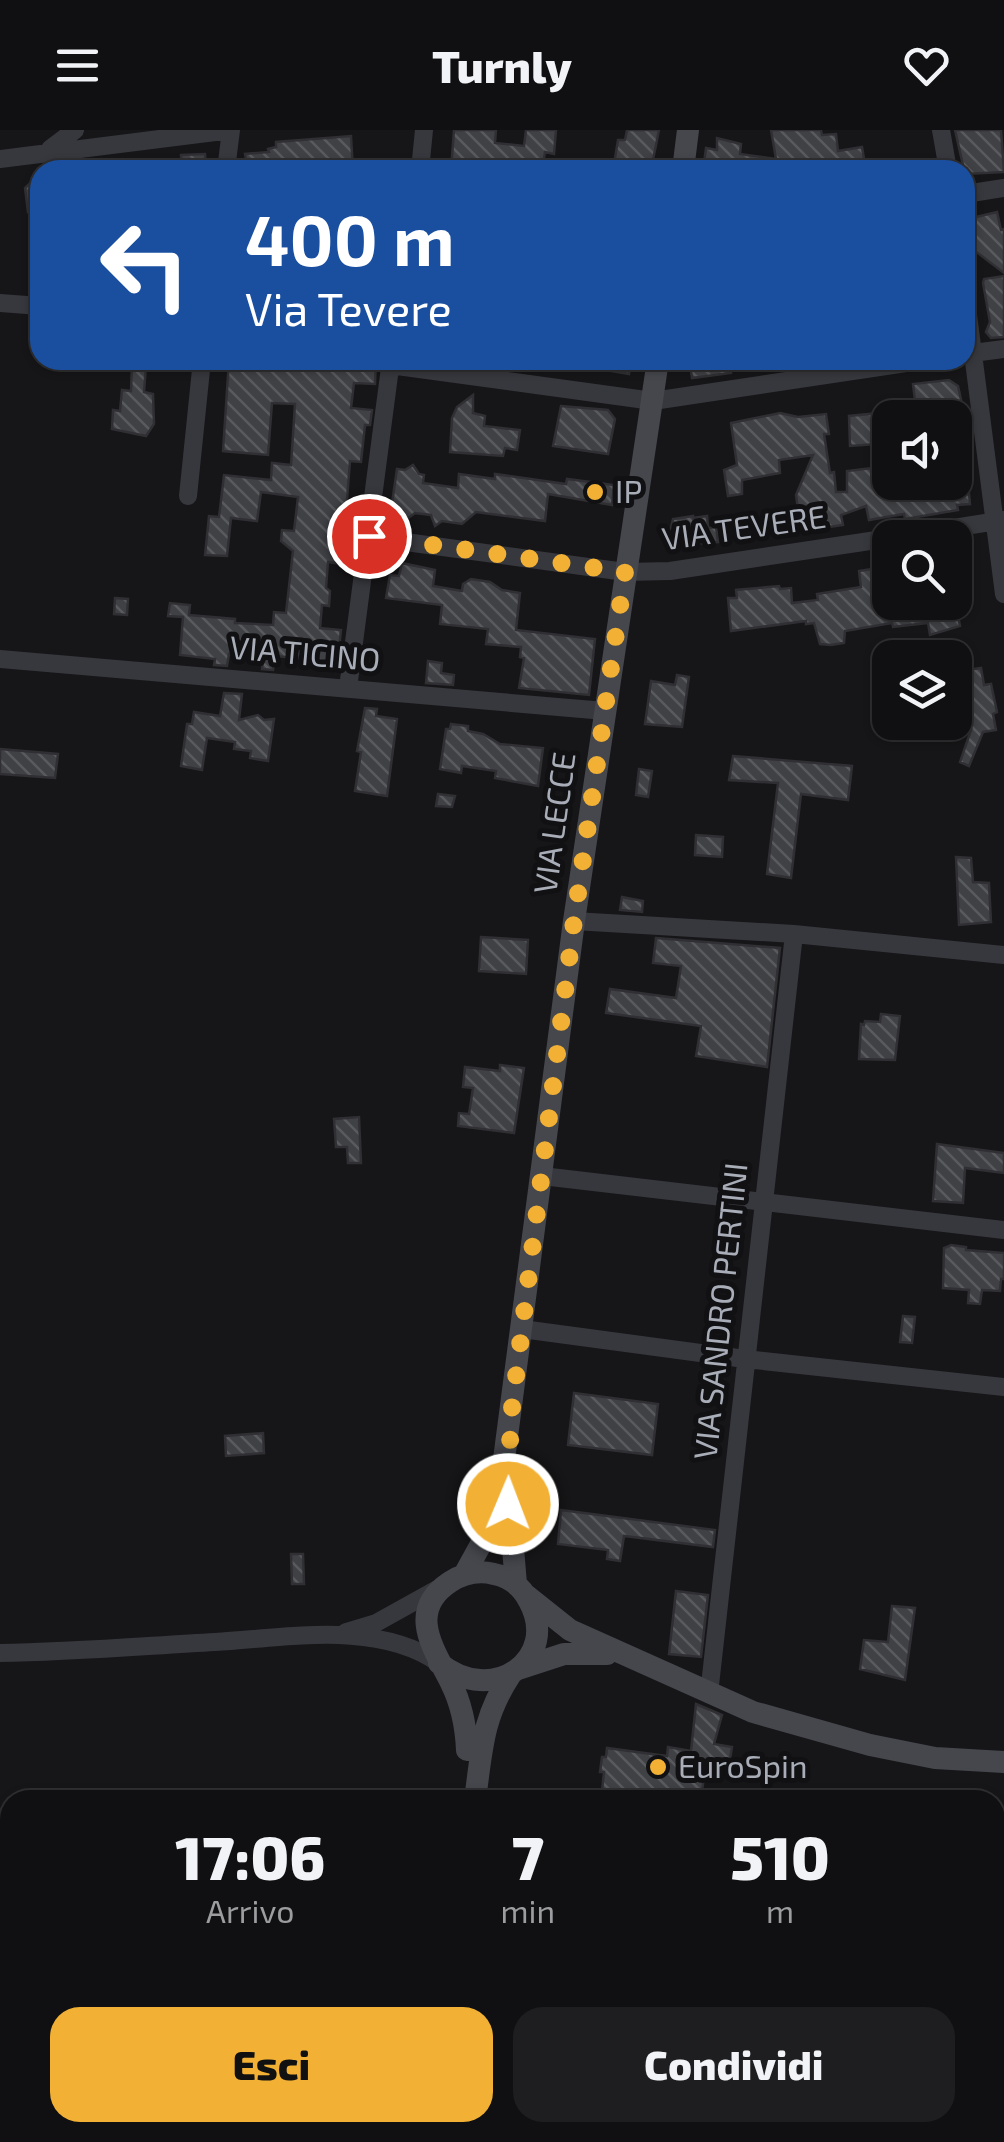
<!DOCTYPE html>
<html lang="it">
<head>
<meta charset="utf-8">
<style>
	body { margin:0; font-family:"Exo 2",sans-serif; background:#1e1e20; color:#f1f3f6; height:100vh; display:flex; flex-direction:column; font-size:38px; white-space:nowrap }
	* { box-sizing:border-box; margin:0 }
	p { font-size:32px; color:#9c9d9f }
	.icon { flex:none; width:55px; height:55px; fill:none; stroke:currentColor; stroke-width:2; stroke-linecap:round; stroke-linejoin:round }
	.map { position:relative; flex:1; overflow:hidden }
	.sheet { position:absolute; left:0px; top:1660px; width:1005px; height:352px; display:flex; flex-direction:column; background:#101012; border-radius:30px 30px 0 0; box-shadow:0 2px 8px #0004,0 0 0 2px #303032 }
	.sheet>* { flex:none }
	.banner { position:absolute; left:30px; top:30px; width:945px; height:210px; border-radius:30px; box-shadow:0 2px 8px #0004,0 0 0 2px #303032; background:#1a4fa0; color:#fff; overflow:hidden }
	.controls { position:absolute; left:872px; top:270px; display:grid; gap:20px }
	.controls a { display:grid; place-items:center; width:100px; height:100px; border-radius:20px; background:#101012; box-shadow:0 2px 8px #0004,0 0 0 2px #303032; font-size:50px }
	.pin { position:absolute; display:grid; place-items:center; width:85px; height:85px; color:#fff; margin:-42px; border:5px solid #fff; border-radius:50%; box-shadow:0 2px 10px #0007 }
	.me { position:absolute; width:110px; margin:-55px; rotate:1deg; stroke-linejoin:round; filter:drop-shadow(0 0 8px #0008) }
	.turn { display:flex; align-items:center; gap:35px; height:210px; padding:0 50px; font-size:45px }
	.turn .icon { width:130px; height:130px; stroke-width:2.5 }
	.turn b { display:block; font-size:70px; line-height:85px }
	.eta { display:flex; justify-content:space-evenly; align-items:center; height:170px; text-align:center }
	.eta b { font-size:60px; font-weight:800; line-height:70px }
	.button { display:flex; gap:20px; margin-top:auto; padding:20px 50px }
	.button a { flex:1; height:115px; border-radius:30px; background:#f2b134; color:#111; font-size:40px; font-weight:800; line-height:115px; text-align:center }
	.button a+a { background:#1e1e20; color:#f1f3f6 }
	header { display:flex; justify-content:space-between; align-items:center; height:130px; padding:0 50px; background:#101012; font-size:45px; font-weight:800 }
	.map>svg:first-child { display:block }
	.building { fill:url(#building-back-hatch); stroke:#303034; stroke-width:2.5 }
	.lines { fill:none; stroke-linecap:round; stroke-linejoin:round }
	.street { stroke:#37383d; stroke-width:18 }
	.secondary { stroke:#45474d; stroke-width:22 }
	.highway { stroke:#63666e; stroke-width:30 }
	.route { stroke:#f2b134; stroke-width:18; stroke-dasharray:0 32.4 }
	.poi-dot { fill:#f2b134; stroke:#111113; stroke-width:4 }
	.labels { text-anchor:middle; stroke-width:10; stroke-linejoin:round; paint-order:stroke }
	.poi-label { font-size:32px; fill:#a8adb8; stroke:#111113; text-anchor:start }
	.street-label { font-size:32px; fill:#a8adb8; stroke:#111113 }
</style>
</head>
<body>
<header><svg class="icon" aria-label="menu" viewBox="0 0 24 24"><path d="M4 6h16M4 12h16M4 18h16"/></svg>Turnly<svg class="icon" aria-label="heart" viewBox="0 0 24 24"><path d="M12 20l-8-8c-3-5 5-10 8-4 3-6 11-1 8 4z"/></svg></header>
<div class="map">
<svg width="1004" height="2012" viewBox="0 0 1004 2012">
	<defs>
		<pattern id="building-back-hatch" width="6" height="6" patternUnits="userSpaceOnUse" patternTransform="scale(2.5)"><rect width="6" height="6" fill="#404145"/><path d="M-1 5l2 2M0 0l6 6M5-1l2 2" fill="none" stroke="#595a5e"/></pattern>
	</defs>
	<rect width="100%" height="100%" fill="#161618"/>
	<!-- building -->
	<path class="building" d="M454,0h42l-1,13 29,3 2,-16h30l-2,24 -9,-2 -2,12 -37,-2 -1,8h-54z
		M627,0h32l-8,40h-38l5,-30h7z
		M771,0h50l1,5 14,-1 2,17 24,-4 4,23h-157l1,-7h-6l2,-15 11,2v-12l24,6 -1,10 36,5z
		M955,0h46l3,42 -39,2z
		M351,6l2,34h-105l-3,-16 24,-2 -1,-3 8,-2v-5z
		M205,24l1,16h-24l-1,-15z
		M40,44v36l-12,2 -3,-24z
		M997,82l4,18 3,-1v44l-30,-23 -6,-28 4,-4z
		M1004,146v61l-13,1 -5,-6 4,-10 -7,-39 1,-4z
		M229,230h147l-1,24 -21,-1 -3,25 21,2 -2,15h-5l-4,37 -11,-1 -8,103 -14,-2 -2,26 4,3 -1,15 -7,-1 -2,23 21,2 -4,37 -30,-8 -32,-3 -2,14 -11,-1 1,-10 -5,-2 -29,-3 -2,12 -13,-1 1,-6 -35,-4 3,-38 -15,-1 2,-13 20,2 -1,10 46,4v4l38,2 1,-13 12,1 7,-62 -12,-10 1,-11 12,1 4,-34 -37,-5 -4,29 -26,-3 -4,38 -22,-1 4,-39 10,1 5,-42 47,5 1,-17 19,2 4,-61 -23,-1 -4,52 -45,-4z
		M588,230h44l-3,14 -41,-7z
		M689,230h41l1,13 -39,5z
		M132,234l14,1 -2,27 9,2 1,30 -8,12 -34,-7 1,-19 7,1 2,-21 9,1z
		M949,250l9,6 6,27 -47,5 -4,-34z
		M473,265v18l12,3 -1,10 36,4 -3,20 -12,-2 -2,8 -53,-4 2,-34 5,-11z
		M561,276l47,4 7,9 -7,35 -55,-8z
		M890,282v31l-40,3 -1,-30z
		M780,283l18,4 28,-3 3,20h-5l6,39 4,-1 2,20h11v-21l43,-5v16h65v-21l11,-1 4,44 -13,1 1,5 -53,9 -1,-5 -35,6 -3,-14 -25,9 2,10 -42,6 -5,-36 17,-40 -34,5 1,13 -38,7v14l-14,2 -4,-26 13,-5 -6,-42z
		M413,335l6,9 5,1 -1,8 35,5 1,-14 36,5v-5l71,10 1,-5 47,6 -2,20 -64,-11 -3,27 -69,-9 -14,12 -20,-3 -7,5 -4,-11 -16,-2 -12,9 -4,-11 -8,-1 6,-41 8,1z
		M693,386v2l14,-2 1,12 8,-1 2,15 -46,3 -2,-13 3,-13z
		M402,433l33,7 -2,16 29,5 1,-7 8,-5 19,3 12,8 18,3 -4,37 79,9 -6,56 -70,-7 5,-30 -4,-1 1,-10 -35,-3 2,-15 -48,-5 2,-19 -56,-7 4,-23 9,1z
		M890,436v36l66,3 4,21 -30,9 -2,-12 -35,4 -1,-4 -47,8 -1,12 -13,2 -11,-1 -6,-21 -8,1v-3l-75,10 -3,-33h9l-1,-8 43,-4 1,3 11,-1 1,15 26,-3 -1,-6 44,-7 -2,-16z
		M115,468l13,1 -1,16 -13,-1z
		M428,531l14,2 -1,10 13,2 -1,10 -27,-2z
		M966,534l1,6 14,-2 3,17 7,-1 6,28 -4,2 3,16 -13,2 -14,34 -9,-4 11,-32 -16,4v-67z
		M677,545l12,2 -7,50 -37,-3 6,-43 24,4z
		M224,563l18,1 -3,26 19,-5 6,5 10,-1 -6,42 -18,-3 1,-7 -17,-2 1,-7 -28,-4 -5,32 -21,-4 6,-42h5l2,-12 26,4z
		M365,578l12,1 -1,7 21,3 -10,77 -32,-5 6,-39 -4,-1z
		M451,594l17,2v5l15,3 17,10 43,4 -5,38 -43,-8 1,-7 -34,-5 -1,7 -21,-4 6,-40h4z
		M0,619l58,5 -3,24 -55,-4z
		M733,626l119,10 -4,34 -47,-6 -10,84 -24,-4 11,-91 -49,-3z
		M639,639l13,2 -4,26 -12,-2z
		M438,664l17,2 -3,11 -16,-1z
		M696,705l27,2 -1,20 -27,-2z
		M956,727l15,1 2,24 16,1 2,39 -32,3z
		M622,767l21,4 -1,11 -22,-2z
		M481,807l47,3 -2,34 -47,-3z
		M656,808l124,10 -13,119 -71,-11 5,-30 -95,-13 4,-24 66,9 5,-32 -28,-3z
		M881,884l19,2 -5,44 -36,-1 2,-35 3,1 1,-4 15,1z
		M500,935l24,3 -10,65 -56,-7 1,-13 10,1 4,-26 -10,-1 2,-20 35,4z
		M359,987l2,46h-13l-1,-16h-11l-2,-28z
		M937,1014l67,9v20l-39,-5 -2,35 -30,-2z
		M951,1115l15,2v3l38,3v26h-3l-1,12 -18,-1 -2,14 -12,-1 1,-13 -26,-2 1,-40z
		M903,1186l12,1 -3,26 -12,-1z
		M574,1263l84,11 -6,51 -84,-10z
		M263,1303l1,20 -38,3 -1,-20z
		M561,1380l154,20 -2,17 -89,-11 -4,25 -13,-2 1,-9 -50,-6z
		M291,1424h12l1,30h-12z
		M676,1461l32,4 -7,62 -32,-3z
		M892,1476l23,2 -10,72 -45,-11 4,-29 24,2z
		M696,1574l26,11 -8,29 18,3 -4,25 -23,-4 -4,32h-100l3,-28h-4l2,-15h4l1,-9 60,8 1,-9 23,4z"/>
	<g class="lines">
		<!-- street -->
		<path class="street" d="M941,0l7,40
			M50,19l25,-19
			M0,29l231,-29
			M226,40l5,-40
			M420,40l4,-40
			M965,64l39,-6
			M965,162l39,302
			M0,173l40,3
			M965,224l39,-5
			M390,235l263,36 273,-41
			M188,366l14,-136
			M369,407l256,35 45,-1 220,-33
			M891,408l113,-18
			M0,529l605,52
			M348,558l43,-328
			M574,791l220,13 210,21
			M542,1046l462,54
			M522,1199l223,30 259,28
			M346,1502l30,-9 63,-35
			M0,1523c71,-1 143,-7 215,-11 71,-4 162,-22 224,21
			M709,1564l85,-760
			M995,1971l9,-1
			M454,2012l1,-10
			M796,2012l2,-10"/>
		<!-- secondary -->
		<path class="secondary" d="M683,40l5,-40
			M508,1359l8,95
			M464,1445l22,-40 13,-37 75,-577 84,-561
			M526,1465l44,35 183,82 117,33 65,13 69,4
			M439,1533c53,44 122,-4 90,-62 -7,-14 -20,-24 -35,-27 -16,-4 -30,-1 -44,8 -44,29 -16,67 1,101 10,20 15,44 16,67
			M518,1539l46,-15h43
			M475,1670c7,-51 7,-82 36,-126
			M332,2012l8,-10
			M416,2012l1,-10"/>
		<!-- highway -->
		<path class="highway" d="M0,1999l3,13"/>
	</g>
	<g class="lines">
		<!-- route -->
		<path class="route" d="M369,406l256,36 -51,349 -63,495 -3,88"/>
	</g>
	<!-- markers -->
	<g class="poi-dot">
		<circle cx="595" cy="362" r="10"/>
		<circle cx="658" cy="1637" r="10"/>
	</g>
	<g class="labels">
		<!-- poi labels -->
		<g class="poi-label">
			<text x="615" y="373">IP</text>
			<text x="678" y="1648">EuroSpin</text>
		</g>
		<!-- street labels -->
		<g class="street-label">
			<text transform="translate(744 398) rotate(-8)" y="11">VIA TEVERE</text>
			<text transform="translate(305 524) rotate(5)" y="11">VIA TICINO</text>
			<text transform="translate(555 693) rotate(-82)" y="11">VIA LECCE</text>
			<text transform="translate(721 1181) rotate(-84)" y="11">VIA SANDRO PERTINI</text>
		</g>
	</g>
</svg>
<div class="controls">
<a><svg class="icon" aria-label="sound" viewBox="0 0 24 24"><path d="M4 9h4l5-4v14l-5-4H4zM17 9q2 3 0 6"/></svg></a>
<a><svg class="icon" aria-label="search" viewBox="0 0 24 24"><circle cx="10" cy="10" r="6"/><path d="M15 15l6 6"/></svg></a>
<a><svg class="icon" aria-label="layers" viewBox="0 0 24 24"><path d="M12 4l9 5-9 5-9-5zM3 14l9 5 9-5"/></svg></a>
</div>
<div class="pin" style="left:369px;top:406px;background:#d93025"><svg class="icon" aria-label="arrive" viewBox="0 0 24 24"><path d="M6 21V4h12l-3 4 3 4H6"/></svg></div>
<svg class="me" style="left:508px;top:1374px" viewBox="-20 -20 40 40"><circle r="17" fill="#f2b134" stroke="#fff" stroke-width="3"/><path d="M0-11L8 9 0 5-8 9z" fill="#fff"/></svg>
<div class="banner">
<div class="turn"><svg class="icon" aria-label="left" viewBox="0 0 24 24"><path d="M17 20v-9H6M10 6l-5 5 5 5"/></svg><div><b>400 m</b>Via Tevere</div></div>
</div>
<section class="sheet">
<div class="eta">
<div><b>17:06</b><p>Arrivo</p></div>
<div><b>7</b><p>min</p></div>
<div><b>510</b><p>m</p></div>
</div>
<div class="button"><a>Esci</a><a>Condividi</a></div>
</section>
</div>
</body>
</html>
